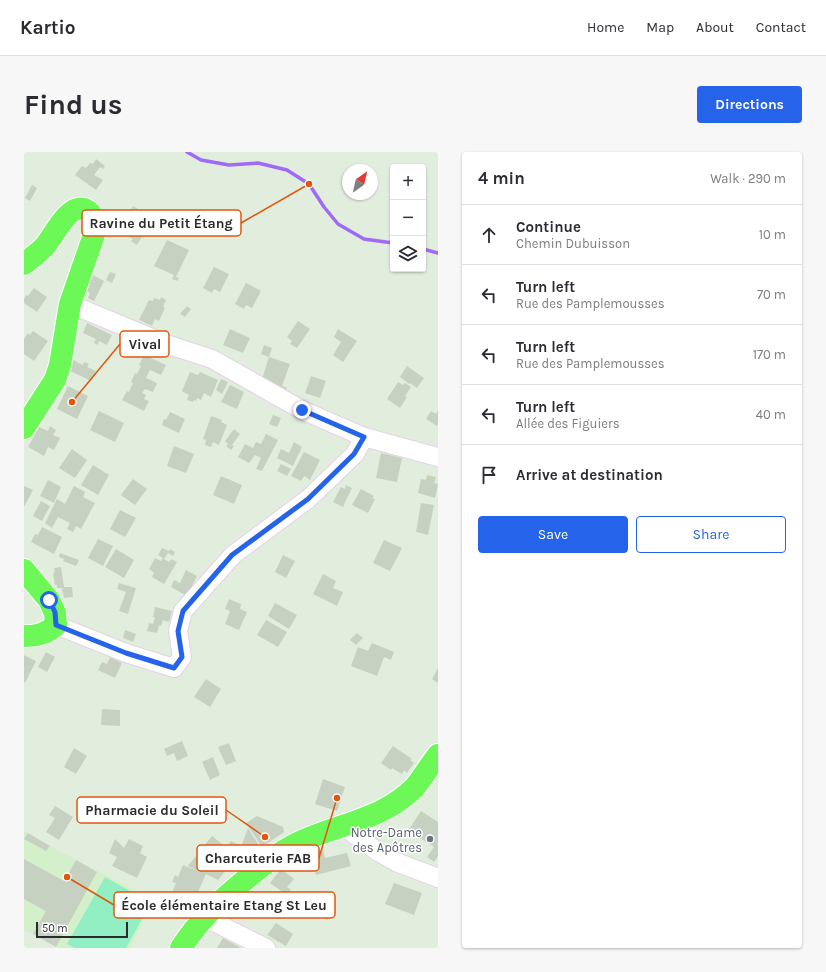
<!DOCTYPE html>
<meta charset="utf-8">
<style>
body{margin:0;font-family:Karla,sans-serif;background:#f7f7f7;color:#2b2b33}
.controls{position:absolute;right:12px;top:12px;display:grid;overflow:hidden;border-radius:4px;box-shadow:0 1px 3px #0004}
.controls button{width:36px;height:36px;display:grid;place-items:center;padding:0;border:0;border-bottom:1px solid #e1e1e2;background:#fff;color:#2b2b33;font:20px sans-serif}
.compass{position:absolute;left:318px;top:12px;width:36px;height:36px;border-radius:50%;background:#fff;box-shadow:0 1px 3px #0004;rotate:34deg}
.scale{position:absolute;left:12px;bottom:10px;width:92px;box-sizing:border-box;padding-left:4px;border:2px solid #2b2b2b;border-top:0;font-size:11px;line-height:14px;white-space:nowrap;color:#2b2b2b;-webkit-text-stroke:3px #fff;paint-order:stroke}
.stop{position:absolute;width:12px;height:12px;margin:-9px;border:3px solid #2563eb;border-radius:50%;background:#fff}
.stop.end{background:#2563eb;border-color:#fff;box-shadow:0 1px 4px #0008}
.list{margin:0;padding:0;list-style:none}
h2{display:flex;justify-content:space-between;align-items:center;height:52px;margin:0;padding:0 16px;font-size:17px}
h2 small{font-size:13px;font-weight:400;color:#7c7c81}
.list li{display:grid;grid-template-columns:26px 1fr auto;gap:12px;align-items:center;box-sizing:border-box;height:60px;padding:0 16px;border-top:1px solid #e1e1e2}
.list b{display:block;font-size:15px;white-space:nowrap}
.list p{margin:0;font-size:13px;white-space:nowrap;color:#7c7c81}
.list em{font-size:13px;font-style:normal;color:#7c7c81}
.actions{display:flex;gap:8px;padding:12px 16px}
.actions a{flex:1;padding:9px 0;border:1px solid #2563eb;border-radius:4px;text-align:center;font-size:14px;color:#2563eb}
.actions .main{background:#2563eb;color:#fff}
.icon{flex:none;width:22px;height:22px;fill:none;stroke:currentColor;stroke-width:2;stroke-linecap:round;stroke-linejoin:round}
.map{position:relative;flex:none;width:414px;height:796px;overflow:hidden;border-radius:4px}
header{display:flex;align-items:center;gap:24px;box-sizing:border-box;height:56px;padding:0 20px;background:#fff;border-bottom:1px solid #e1e1e2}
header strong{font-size:19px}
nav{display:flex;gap:22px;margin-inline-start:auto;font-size:14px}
.intro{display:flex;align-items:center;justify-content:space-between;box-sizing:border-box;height:96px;padding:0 24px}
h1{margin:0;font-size:28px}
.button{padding:10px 18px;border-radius:4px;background:#2563eb;color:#fff;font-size:14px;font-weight:700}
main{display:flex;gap:24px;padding:0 24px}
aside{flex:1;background:#fff;border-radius:4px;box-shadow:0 1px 3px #0004}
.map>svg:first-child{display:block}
.education{fill:#d4f0cb}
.pitch{fill:#91efc3}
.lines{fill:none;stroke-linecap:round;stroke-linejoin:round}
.stream{stroke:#9e6af6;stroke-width:3.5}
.building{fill:#c6d1c2}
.minor-casing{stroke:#e3d2e5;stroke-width:20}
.major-casing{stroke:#fff;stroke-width:24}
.minor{stroke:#fff;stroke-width:18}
.major{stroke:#6cf957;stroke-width:22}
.route{stroke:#2563eb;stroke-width:5}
.worship-dot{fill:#6b7280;stroke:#fff;stroke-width:1.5}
.labels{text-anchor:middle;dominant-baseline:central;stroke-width:3;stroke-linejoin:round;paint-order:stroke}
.worship-label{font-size:13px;fill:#5b616d;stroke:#fff;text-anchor:end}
.leader{fill:none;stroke:#df570e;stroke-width:1.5}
.callout-dot{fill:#df570e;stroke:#fff;stroke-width:1.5}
.callout{fill:#fff;stroke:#df570e;stroke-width:1.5}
.callout-label{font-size:14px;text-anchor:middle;font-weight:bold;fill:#2b2b2b}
</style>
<header>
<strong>Kartio</strong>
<nav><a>Home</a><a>Map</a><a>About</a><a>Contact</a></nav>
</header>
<div class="intro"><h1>Find us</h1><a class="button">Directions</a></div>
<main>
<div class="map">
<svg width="414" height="796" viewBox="0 0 414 796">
<rect width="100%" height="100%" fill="#e2eedd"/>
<path class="education" d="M0 679 26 694 145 756 139 765 123 762 106 796H35L10 782 0 779Z"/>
<path class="pitch" d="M81 725 127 751 102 796H51L43 792Z"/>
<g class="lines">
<g class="stream">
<path d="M163 0 177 8 205 13 234 11 263 18 285 32 300 55 314 72 340 87 369 91"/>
<path d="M399 97 414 101"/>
</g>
</g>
<g class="building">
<path d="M72 7 81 14 79 17 76 15 70 23 79 28 72 38 51 23 58 14 62 16 66 11 69 12Z"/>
<path d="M8 33 13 36 6 49 1 46Z"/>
<path d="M109 54 129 66 113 93 107 89 109 87 95 78Z"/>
<path d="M143 88 165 98 152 125 155 126 153 129 148 127 150 123 130 114Z"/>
<path d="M190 115 205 122 196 140 190 137 188 141 179 136Z"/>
<path d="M86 120 92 122 88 131 82 128Z"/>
<path d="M67 122 80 129 70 149 64 146 66 141 62 139 67 128 64 127Z"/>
<path d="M222 131 237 139 228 156 222 153 220 157 211 152Z"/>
<path d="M10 136 23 145 13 160 0 151V147L2 143 4 144Z"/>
<path d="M137 145 142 148 139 155 141 156 135 169 131 167 128 174 115 168 125 148 129 149 130 146 136 148Z"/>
<path d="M163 154 167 157 161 165 156 162Z"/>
<path d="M274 169 286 177 273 196 266 192 268 189 263 185Z"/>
<path d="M63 171 88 183 83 193 75 189 74 193 70 191 72 187 59 181Z"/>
<path d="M206 177 226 186 219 201 199 193Z"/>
<path d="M314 177 333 189 319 210 309 203 317 190 310 185Z"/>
<path d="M9 179 24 189 10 209 0 202V187L4 181 6 183Z"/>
<path d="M240 193 248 196 245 205 237 202Z"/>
<path d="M120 203 142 213 137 223 126 218 122 226 133 231 129 240 121 237 118 241 122 243 120 247 125 249 120 259 98 248 103 239 105 240 109 231 107 230 111 221 113 222 117 214 115 213Z"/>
<path d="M245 205 266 212 258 234 263 236 261 240 250 235 251 232 238 227Z"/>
<path d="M47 207 59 213 60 210 65 212 63 215 72 219 67 229 42 217Z"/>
<path d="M383 214 400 226 393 236 386 231 385 232 376 225Z"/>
<path d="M166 220 174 223 176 220 194 228 187 245 180 241 177 248 173 246 172 249 170 248 169 250 163 248 165 243 158 239Z"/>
<path d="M287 224 302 229 296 246 281 241Z"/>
<path d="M197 227 204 230 198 242 192 238Z"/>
<path d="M374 230 379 233 381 231 387 235 381 244 383 245 376 256 363 247Z"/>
<path d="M206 233 220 240 213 257 197 250Z"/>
<path d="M44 234 64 244 53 267 33 257Z"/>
<path d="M414 258V272L413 274 402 267 407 259 412 262Z"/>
<path d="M75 259 100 271 91 290 66 278Z"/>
<path d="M146 260 161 267 155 281 138 273 140 267 142 268Z"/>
<path d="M249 263 257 266 253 275 245 272Z"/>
<path d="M187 264 198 268 197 270 203 273 195 293 189 290 187 295 181 293 182 288 179 287Z"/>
<path d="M26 274 32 278 29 283 36 286 30 298 24 295 20 304 4 295 15 275 24 279Z"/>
<path d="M210 277 216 282 208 293 210 294 207 298 202 294 204 292 201 289Z"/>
<path d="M242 282 254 288 238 319 232 317 237 306 231 303 225 311 214 305 221 292 229 296 232 290 237 292Z"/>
<path d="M270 290 278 295 269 314 253 306 257 297 265 301Z"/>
<path d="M150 294 170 302 162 321 143 314Z"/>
<path d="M48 297 63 308 51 326 35 316Z"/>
<path d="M280 300 296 308 286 328 280 324 277 329 267 324Z"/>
<path d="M357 301 378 306 373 330 352 326Z"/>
<path d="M257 312 267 317 263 324 253 319Z"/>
<path d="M69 313 85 323 74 343 57 333Z"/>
<path d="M403 323 412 325 410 331 414 332 411 346 394 341 397 327 402 328Z"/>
<path d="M197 324 218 333 210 352 189 343Z"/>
<path d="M109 327 123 337 111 353 97 343Z"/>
<path d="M24 328 37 335 30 351 16 344Z"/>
<path d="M322 333 328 336 319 355 309 350 317 335 321 337Z"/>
<path d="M0 334 9 338 0 355Z"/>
<path d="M50 334 61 340 59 345 71 351 57 377 52 374 49 380 43 377 46 371 34 365 28 376 21 371 33 347 41 352Z"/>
<path d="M337 337 350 344 348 346 351 347 344 361 328 353Z"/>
<path d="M17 349 26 354 18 369 9 364Z"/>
<path d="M397 351 410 353 404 383 392 380Z"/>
<path d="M96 358 112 366 101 385 86 377Z"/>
<path d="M18 375 38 385 30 402 7 390 11 382 14 383Z"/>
<path d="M74 387 89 394 79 414 64 406Z"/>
<path d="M360 388 378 396 366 419 349 411Z"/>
<path d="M138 396 145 399 146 397 151 400 149 404 144 401 140 407 145 410 147 407 153 410 140 432 128 425 130 421 125 417 131 406 137 409 139 406 134 403Z"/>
<path d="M92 397 110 408 100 426 81 415Z"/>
<path d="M36 401 55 408 52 414 39 409 40 407 35 405Z"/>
<path d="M259 403 271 409 262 426 251 420Z"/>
<path d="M37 415 40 435H48L49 445 40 446 38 436H33V433H31L29 421 31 420 30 416Z"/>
<path d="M162 418 173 424 163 444 147 435 150 428 156 431Z"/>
<path d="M299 422 312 429 309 436 319 440 313 454 289 442Z"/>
<path d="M95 431 112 436 104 462 95 459 102 440 93 437Z"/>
<path d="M205 447 217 452 216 457 223 460 215 478 201 472 206 459 201 457Z"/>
<path d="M251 451 273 463 265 477 244 464Z"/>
<path d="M131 455 148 459 145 470 139 468 137 474 135 473 133 481 123 479 125 471 129 472 131 465H129Z"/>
<path d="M242 468 263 480 254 495 233 483Z"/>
<path d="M101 478 112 482 109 490 99 486Z"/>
<path d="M333 481 339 486 332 493 326 488Z"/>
<path d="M348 491 370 500 367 508 360 505 353 524 327 514 334 495 344 499Z"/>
<path d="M22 500 31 505 23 520 14 515Z"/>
<path d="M0 503 12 509 1 531 0 530Z"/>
<path d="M86 505 98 511 91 526 74 518 78 510 83 512Z"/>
<path d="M414 516V531L408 527Z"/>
<path d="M182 527 197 537 186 555 170 545Z"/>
<path d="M78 557 96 558V574L77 573Z"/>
<path d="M158 589 164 604 153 609 150 601 143 604 140 597Z"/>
<path d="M205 591 212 609 202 613 194 595Z"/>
<path d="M369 594 388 607 386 608 390 611 383 621 380 618 378 622 368 616 367 618 357 611Z"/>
<path d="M50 596 63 604 52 622 40 615Z"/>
<path d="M189 605 196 623 186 628 178 610Z"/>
<path d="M299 627 321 635 313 659 291 652Z"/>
<path d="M31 654 49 665 35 688 22 680 31 666 25 663Z"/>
<path d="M397 659 414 670V704L410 710 403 705 410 695 384 679Z"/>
<path d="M233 664 259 675 260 680 238 695 222 671Z"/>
<path d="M224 676 234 692 229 699 218 692Z"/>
<path d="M4 681 26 694 22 699 0 687Z"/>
<path d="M188 684 202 695 207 689 213 692H215L225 699 218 708 214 704 194 728 182 722 169 751 147 743 152 731 148 730 151 723 154 725 159 713 173 719 164 714Z"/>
<path d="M91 687 100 696 105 687 119 694 116 701 123 705 113 726 88 714 93 705 85 701Z"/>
<path d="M288 698 289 701 299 698 301 706 323 701 327 714 292 723 288 709 285 710 282 699Z"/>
<path d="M0 707 40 729 52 708 73 720 32 795 9 782 22 759 0 747Z"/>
<path d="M257 717 270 727 263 735 267 738 263 743 246 731Z"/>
<path d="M370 731 398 741 390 763 361 752Z"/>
<path d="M223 736 230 740 227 744 231 746 227 753 229 754 226 759 214 752Z"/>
<path d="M299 747 302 750H308L312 755 303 768 289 760Z"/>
<path d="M252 771 269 782 262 794 243 783Z"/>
<path d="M199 786 217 796H193Z"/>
</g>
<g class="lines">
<g class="minor-casing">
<g id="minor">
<path d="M46 152 145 193 188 207 278 258 340 285"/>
<path d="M32 473 102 501 150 516 158 505 154 479 159 459 209 403 284 347 331 302 340 285 414 305"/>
<path d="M319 674 354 700 372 710 414 726"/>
<path d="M180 765 242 796"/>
</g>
</g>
<g class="major-casing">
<g id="major">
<path d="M0 112C7 106 15 101 21 94 30 84 44 52 60 57 69 60 71 69 72 77L46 152 36 213 31 228 0 276"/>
<path d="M0 418 25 448 31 461 32 473C22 482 13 484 0 484"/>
<path d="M157 796C177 765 198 747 226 724 239 713 253 702 268 694 309 672 357 670 391 635 399 625 406 613 414 603"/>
</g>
</g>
<use href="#minor" class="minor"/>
<use href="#major" class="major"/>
</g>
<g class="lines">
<path class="route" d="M25 448 31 460 32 473 102 501 150 516 158 505 154 479 159 459 208 403 284 347 330 302 340 285 278 258"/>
</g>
<circle class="worship-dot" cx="406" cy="687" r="4"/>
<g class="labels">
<g class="worship-label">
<text x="398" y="680">Notre-Dame<tspan x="398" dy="15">des Apôtres</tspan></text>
</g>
</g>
<path class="leader" d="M285 32L217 71M48 250L96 192M241 685L202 658M313 646L295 706M43 725L90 753"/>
<g class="callout-dot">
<circle cx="285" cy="32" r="4"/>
<circle cx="48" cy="250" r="4"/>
<circle cx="241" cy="685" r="4"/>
<circle cx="313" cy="646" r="4"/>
<circle cx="43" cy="725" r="4"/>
</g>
<g class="callout">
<rect x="58" y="58" width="159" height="26" rx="4"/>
<rect x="96" y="179" width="49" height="26" rx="4"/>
<rect x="53" y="645" width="149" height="26" rx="4"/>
<rect x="173" y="693" width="122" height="26" rx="4"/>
<rect x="90" y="740" width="221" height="26" rx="4"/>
</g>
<g class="callout-label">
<text x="137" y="76">Ravine du Petit Étang</text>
<text x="121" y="197">Vival</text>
<text x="128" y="663">Pharmacie du Soleil</text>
<text x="234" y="711">Charcuterie FAB</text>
<text x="200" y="758">École élémentaire Etang St Leu</text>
</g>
</svg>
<div class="controls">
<button>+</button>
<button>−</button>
<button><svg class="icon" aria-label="layers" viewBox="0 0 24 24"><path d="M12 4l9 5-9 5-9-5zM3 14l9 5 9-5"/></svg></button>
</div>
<svg class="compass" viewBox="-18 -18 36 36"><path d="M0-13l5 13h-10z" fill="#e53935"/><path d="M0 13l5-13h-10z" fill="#7c7c81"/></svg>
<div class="scale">50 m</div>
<div class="stop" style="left:25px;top:448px"></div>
<div class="stop end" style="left:278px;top:258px"></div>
</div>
<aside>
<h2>4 min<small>Walk · 290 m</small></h2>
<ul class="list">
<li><svg class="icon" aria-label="ahead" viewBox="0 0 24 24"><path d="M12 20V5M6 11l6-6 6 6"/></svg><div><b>Continue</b><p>Chemin Dubuisson</p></div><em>10 m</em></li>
<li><svg class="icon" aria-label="left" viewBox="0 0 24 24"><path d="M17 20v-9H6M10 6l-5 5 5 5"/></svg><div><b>Turn left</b><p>Rue des Pamplemousses</p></div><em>70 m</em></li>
<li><svg class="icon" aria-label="left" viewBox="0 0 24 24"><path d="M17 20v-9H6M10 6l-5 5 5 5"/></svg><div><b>Turn left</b><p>Rue des Pamplemousses</p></div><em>170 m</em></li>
<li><svg class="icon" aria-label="left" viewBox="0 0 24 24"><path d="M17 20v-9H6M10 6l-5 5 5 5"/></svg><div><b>Turn left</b><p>Allée des Figuiers</p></div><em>40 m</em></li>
<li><svg class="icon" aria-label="arrive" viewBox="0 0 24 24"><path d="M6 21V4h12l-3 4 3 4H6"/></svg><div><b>Arrive at destination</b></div></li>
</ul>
<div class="actions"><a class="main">Save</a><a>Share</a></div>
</aside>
</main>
